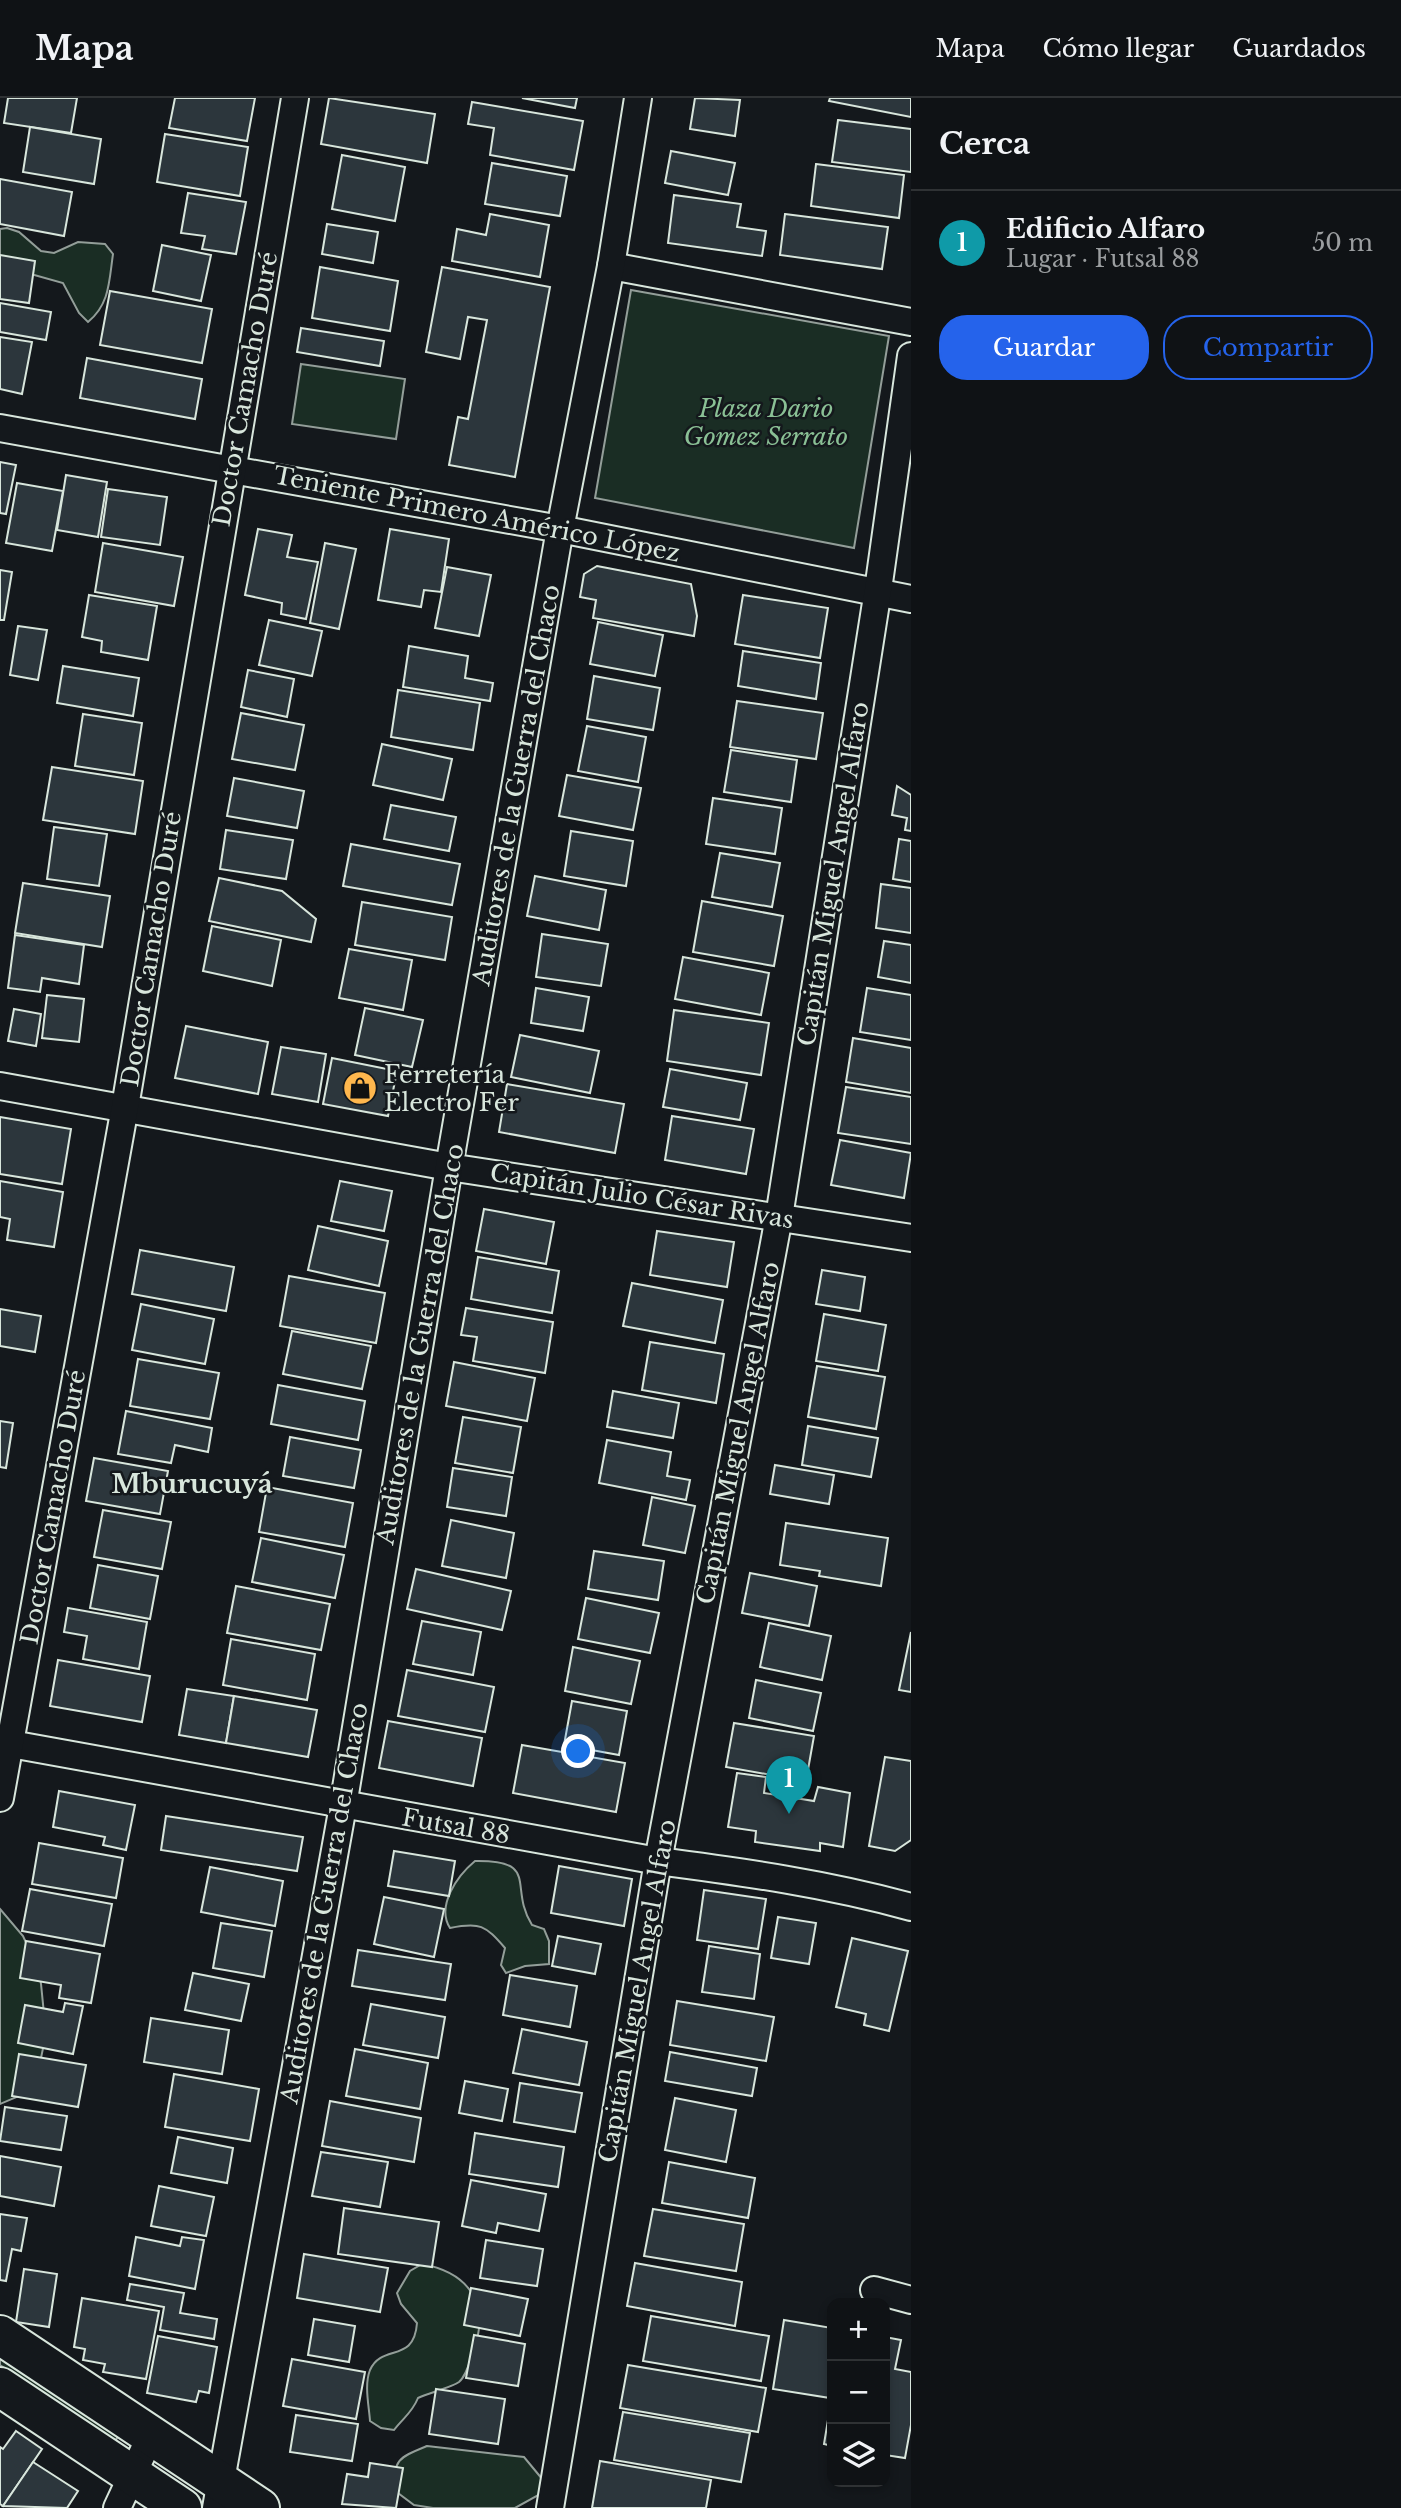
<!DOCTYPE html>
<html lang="es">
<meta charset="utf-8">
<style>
body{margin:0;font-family:"Libre Baskerville",serif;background:#1d2022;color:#f1f3f6}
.controls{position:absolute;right:21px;bottom:21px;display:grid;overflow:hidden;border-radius:14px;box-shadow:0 4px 10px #0003}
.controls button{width:63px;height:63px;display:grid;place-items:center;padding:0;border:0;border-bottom:2px solid #2f3234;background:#0f1215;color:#f1f3f6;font:35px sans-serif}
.you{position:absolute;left:579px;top:1654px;width:24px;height:24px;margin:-18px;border:5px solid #fff;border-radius:50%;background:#1a73e8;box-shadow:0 0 0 10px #1a73e833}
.badge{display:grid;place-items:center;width:46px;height:46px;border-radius:50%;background:#2563eb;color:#fff;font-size:23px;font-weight:700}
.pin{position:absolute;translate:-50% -58px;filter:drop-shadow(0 2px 4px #0008)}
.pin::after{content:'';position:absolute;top:37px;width:24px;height:21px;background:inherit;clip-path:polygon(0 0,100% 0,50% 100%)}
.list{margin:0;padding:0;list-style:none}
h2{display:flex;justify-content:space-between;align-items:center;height:91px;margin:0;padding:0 28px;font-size:30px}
h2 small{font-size:23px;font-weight:400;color:#9b9ea0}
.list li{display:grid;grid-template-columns:46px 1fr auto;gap:21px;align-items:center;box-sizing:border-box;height:105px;padding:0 28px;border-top:2px solid #2f3234}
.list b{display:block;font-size:26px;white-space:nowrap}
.list p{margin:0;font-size:23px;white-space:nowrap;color:#9b9ea0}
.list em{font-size:23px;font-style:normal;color:#9b9ea0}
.actions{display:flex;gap:14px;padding:21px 28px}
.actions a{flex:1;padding:16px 0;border:2px solid #2563eb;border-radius:28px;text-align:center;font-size:24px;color:#2563eb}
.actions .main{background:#2563eb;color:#fff}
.icon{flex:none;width:38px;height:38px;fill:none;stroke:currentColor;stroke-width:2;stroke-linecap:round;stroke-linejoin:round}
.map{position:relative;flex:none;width:911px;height:2410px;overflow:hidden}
header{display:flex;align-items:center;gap:42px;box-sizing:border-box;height:98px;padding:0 35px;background:#0f1215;border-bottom:2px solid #2f3234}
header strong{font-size:33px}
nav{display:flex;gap:38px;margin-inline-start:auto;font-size:24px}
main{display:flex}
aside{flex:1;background:#0f1215}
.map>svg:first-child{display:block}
.green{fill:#1a2d24;stroke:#939e99;stroke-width:2}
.building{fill:#2c363c;stroke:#d8e6dc;stroke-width:2}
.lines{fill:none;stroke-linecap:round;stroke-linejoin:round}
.street-casing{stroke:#d8e6dc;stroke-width:30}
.primary-casing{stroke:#d8e6dc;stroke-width:42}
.street{stroke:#14181c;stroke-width:26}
.primary{stroke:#14181c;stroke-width:38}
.labels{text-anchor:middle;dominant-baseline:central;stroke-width:5;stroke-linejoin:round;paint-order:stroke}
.street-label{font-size:24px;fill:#d8e6dc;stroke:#14181c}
.park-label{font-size:24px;font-style:italic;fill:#8ac095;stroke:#14181c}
.poi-label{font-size:24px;fill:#d8e6dc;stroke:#14181c;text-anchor:start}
.neighbourhood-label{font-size:26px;font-weight:bold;fill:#d8e6dc;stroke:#14181c}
</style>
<header>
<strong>Mapa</strong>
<nav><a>Mapa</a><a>Cómo llegar</a><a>Guardados</a></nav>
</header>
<main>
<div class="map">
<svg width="911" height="2410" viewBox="0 0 911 2410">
<rect width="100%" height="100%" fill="#14181c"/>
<g class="green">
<path d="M7 130 19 134 41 153 54 155 78 144 105 146 113 156C109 183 110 206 88 224L79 215 63 185 13 171 0 162V131Z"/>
<path d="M631 192 889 238 854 450 595 400Z"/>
<path d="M301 266 405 281 396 341 292 326Z"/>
<path d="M475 1763C541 1762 508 1789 532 1827L544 1831 549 1843V1866L525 1868 506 1875 501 1867 505 1850C485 1827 480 1824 450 1830 436 1808 457 1778 475 1763Z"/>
<path d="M0 1811 23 1838 39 1873 41 1886 46 1936 41 1960 26 1995 0 2006Z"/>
<path d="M422 2166C470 2175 491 2207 473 2254 470 2263 467 2277 459 2284 452 2289 429 2295 418 2300 412 2315 403 2320 394 2332L381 2330 370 2323C369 2308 364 2287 370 2272 382 2245 414 2266 417 2225L401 2206 397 2195 410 2173Z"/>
<path d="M0 2258 118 2338 116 2342 112 2343 0 2267Z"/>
<path d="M427 2348 524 2359 543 2382 544 2394 515 2410H433L414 2407 394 2392C394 2361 398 2360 427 2348Z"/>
</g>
<g class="building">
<path d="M8 0H77L71 35 4 25Z"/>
<path d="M175 0H255L247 43 169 30Z"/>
<path d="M329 0 435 16 427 65 321 46Z"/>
<path d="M522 0H577L575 10Z"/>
<path d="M695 0 740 2 735 38 690 31Z"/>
<path d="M830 0H911V19L829 3Z"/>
<path d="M472 4 583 23 574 72 490 57 494 30 468 26Z"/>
<path d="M838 22 911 31V74L832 64Z"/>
<path d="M30 29 101 41 94 86 23 74Z"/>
<path d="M165 36 248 49 240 98 157 84Z"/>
<path d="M671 53 735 65 728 97 665 85Z"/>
<path d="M342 57 405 69 395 123 332 111Z"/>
<path d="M492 65 567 78 560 118 485 106Z"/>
<path d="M816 66 904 77 899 120 811 108Z"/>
<path d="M0 81 72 94 64 138 0 126Z"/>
<path d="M188 95 246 104 236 156 202 151 205 138 181 135Z"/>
<path d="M674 97 741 106 737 129 766 133 762 158 668 145Z"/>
<path d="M490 116 549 127 540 179 452 163 457 131 486 137Z"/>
<path d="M785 116 888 129 882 171 780 157Z"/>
<path d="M327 126 378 134 373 165 322 156Z"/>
<path d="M162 147 211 157 201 203 153 193Z"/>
<path d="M0 157 35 163 29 205 0 201Z"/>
<path d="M320 169 398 183 390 233 312 220Z"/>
<path d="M442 169 550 189 515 379 449 367 458 319 468 321 487 222 468 219 460 261 426 254Z"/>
<path d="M110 193 212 211 202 265 100 247Z"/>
<path d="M0 205 51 214 46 242 0 234Z"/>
<path d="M301 230 384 243 380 268 297 254Z"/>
<path d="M0 239 32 244 22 296 0 291Z"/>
<path d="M87 260 202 281 195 321 80 300Z"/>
<path d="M0 364 16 367 6 416 0 415Z"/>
<path d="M66 377 107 384 98 439 57 432Z"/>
<path d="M17 385 63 393 52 453 6 445Z"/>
<path d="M108 391 167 399 160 447 101 439Z"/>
<path d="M258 431 292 437 287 459 318 464 306 521 281 516 282 505 245 497Z"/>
<path d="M390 431 449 441 441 494 424 492 421 509 378 502Z"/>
<path d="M103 445 183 459 174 508 95 494Z"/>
<path d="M325 445 356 451 339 531 310 525Z"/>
<path d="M597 468 691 486 697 518 694 538 593 520 596 502 580 499 584 476Z"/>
<path d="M447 469 491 477 479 538 435 530Z"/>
<path d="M0 472 12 474 4 522H0Z"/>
<path d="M89 497 157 508 148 562 101 554 102 543 82 539Z"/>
<path d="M743 497 828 510 820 560 735 546Z"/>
<path d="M269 522 322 533 312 578 259 567Z"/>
<path d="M598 524 663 537 655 578 590 566Z"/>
<path d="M18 528 47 532 38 582 10 577Z"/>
<path d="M409 548 468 558 465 580 493 585 490 603 403 589Z"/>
<path d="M743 553 821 565 816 601 738 588Z"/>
<path d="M63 568 139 580 133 618 57 605Z"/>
<path d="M248 572 294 581 287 619 241 609Z"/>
<path d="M594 578 660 590 653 632 587 621Z"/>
<path d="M398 592 480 605 473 652 391 639Z"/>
<path d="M737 603 823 615 816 661 730 649Z"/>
<path d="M241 615 304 627 295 672 232 661Z"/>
<path d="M83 616 142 625 134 677 75 668Z"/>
<path d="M587 628 646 639 638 684 578 673Z"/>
<path d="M382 646 452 661 443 702 373 687Z"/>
<path d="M731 652 797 662 791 704 724 694Z"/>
<path d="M52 669 143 683 135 736 43 722Z"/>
<path d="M567 677 641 690 633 732 559 718Z"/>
<path d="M234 680 304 693 297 730 227 718Z"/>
<path d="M897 688 911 697V733L905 732 907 720 892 717Z"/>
<path d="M713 700 782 710 775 756 706 746Z"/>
<path d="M391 707 456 719 449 753 384 741Z"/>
<path d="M54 729 107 736 99 788 47 781Z"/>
<path d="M226 732 293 742 286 781 220 771Z"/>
<path d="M571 733 633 743 626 788 564 778Z"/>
<path d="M899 741 911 743V784L893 781Z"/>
<path d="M351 746 460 766 452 807 343 788Z"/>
<path d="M720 755 780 765 772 809 712 799Z"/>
<path d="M535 778 606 792 599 832 527 818Z"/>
<path d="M219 780 282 793 316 821 311 844 209 823Z"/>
<path d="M23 785 110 798 102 849 15 835Z"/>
<path d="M881 786 911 790V835L876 830Z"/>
<path d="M702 803 783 818 774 868 693 854Z"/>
<path d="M362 804 452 819 445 862 355 847Z"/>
<path d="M212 828 281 842 272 888 203 873Z"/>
<path d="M542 836 608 846 601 888 536 879Z"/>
<path d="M15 837 84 847 79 886 42 880 40 894 8 890Z"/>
<path d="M884 843 911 847V885L878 879Z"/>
<path d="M349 851 412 862 403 912 339 900Z"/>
<path d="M683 859 769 875 761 917 675 901Z"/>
<path d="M536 890 589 899 583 933 531 925Z"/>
<path d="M867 890 911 897V942L860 934Z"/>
<path d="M47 897 84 901 79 944 42 940Z"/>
<path d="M365 910 423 922 412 969 355 957Z"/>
<path d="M14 911 41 916 36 948 8 943Z"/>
<path d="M674 912 769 925 761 977 667 963Z"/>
<path d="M186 928 268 944 258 996 175 980Z"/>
<path d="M520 937 599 953 590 995 511 979Z"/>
<path d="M853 940 911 950V995L846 984Z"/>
<path d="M281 949 326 956 318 1004 272 996Z"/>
<path d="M332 960 397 973 388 1018 323 1006Z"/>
<path d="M670 971 747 985 740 1022 663 1009Z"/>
<path d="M507 986 624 1006 615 1055 499 1034Z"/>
<path d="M846 989 911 999V1046L838 1035Z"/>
<path d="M672 1018 754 1031 746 1076 665 1062Z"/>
<path d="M0 1019 71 1031 62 1086 0 1076Z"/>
<path d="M840 1042 911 1055 904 1100 831 1087Z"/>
<path d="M0 1083 63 1094 54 1149 7 1142 10 1121 0 1119Z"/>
<path d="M340 1083 392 1093 384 1133 331 1123Z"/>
<path d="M484 1111 554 1124 546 1166 476 1153Z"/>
<path d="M318 1128 388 1143 379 1188 308 1172Z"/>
<path d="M657 1133 734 1144 727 1189 650 1177Z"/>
<path d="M140 1152 234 1169 226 1213 132 1196Z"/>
<path d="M478 1159 559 1173 552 1215 471 1201Z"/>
<path d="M822 1172 865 1179 860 1213 816 1206Z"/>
<path d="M289 1178 385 1195 376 1245 280 1228Z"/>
<path d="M632 1185 723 1202 715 1245 623 1228Z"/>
<path d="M141 1206 214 1221 205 1266 132 1252Z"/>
<path d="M466 1210 553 1224 545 1275 473 1263 477 1239 461 1237Z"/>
<path d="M0 1211 41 1218 35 1254 0 1248Z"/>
<path d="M824 1216 886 1227 878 1273 816 1263Z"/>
<path d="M292 1233 371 1248 362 1291 283 1276Z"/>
<path d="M650 1244 724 1256 716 1305 642 1292Z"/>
<path d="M138 1261 219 1275 210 1321 130 1308Z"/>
<path d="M454 1264 535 1280 527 1323 446 1308Z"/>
<path d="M817 1268 885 1279 876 1331 808 1319Z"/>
<path d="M278 1287 365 1303 358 1342 271 1326Z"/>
<path d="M613 1293 679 1305 673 1340 607 1329Z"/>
<path d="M126 1313 212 1330 208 1354 175 1347 171 1365 118 1356Z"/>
<path d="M463 1319 521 1329 513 1375 455 1365Z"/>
<path d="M0 1323 13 1325 6 1370 0 1369Z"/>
<path d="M808 1328 878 1340 871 1379 802 1367Z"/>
<path d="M290 1339 361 1352 354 1390 283 1378Z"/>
<path d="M607 1342 671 1354 667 1378 690 1382 686 1402 599 1385Z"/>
<path d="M94 1360 168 1373 160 1416 86 1403Z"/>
<path d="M775 1367 834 1377 829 1406 770 1396Z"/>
<path d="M453 1370 512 1379 506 1418 447 1409Z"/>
<path d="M267 1389 353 1405 345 1449 259 1434Z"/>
<path d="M652 1399 695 1408 685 1455 643 1447Z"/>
<path d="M103 1412 171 1424 162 1471 94 1459Z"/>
<path d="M451 1422 514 1435 506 1480 442 1468Z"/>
<path d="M786 1425 888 1440 881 1488 819 1478 820 1473 780 1467Z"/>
<path d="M261 1440 344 1457 335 1500 252 1484Z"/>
<path d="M594 1453 664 1463 658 1502 588 1491Z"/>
<path d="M98 1467 158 1478 150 1521 90 1510Z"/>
<path d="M416 1471 511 1493 502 1532 407 1511Z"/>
<path d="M750 1475 817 1488 809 1528 742 1515Z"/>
<path d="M236 1488 330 1506 321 1552 227 1535Z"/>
<path d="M586 1500 659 1515 650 1555 578 1541Z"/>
<path d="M68 1510 147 1524 139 1571 83 1561 87 1538 64 1534Z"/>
<path d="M422 1523 481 1534 473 1577 413 1566Z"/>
<path d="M769 1525 831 1538 822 1582 760 1569Z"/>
<path d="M911 1534V1594L899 1592Z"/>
<path d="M231 1541 315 1556 307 1602 223 1587Z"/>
<path d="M573 1549 640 1563 631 1606 565 1593Z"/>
<path d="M58 1562 150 1578 142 1624 50 1608Z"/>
<path d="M407 1572 494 1589 485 1634 398 1618Z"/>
<path d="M756 1582 821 1595 813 1633 749 1620Z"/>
<path d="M187 1591 234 1598 226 1645 179 1637Z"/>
<path d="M234 1598 317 1612 308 1659 226 1645Z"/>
<path d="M572 1603 627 1613 619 1657 564 1647Z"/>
<path d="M388 1623 482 1640 473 1688 379 1670Z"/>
<path d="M734 1625 814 1638 806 1683 726 1669Z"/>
<path d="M522 1647 625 1665 616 1714 513 1695Z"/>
<path d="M885 1659 911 1663V1742L895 1753 869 1748Z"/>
<path d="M737 1675 766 1679 764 1695 814 1703 818 1689 850 1695 843 1749 820 1745V1753L755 1744 756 1733 728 1729Z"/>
<path d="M59 1693 135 1707 126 1752 103 1747 105 1739 53 1729Z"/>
<path d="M166 1718 303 1739 297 1773 161 1752Z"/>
<path d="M39 1745 123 1760 116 1800 32 1786Z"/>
<path d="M394 1753 455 1763 449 1798 388 1788Z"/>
<path d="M559 1768 632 1781 624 1828 551 1815Z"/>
<path d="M210 1769 283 1783 275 1828 201 1814Z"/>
<path d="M30 1791 112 1806 104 1848 22 1833Z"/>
<path d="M704 1792 766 1801 758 1851 697 1842Z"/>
<path d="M384 1799 444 1811 434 1859 374 1846Z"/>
<path d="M778 1819 816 1825 809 1866 771 1860Z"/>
<path d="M221 1825 272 1833 264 1879 213 1870Z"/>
<path d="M558 1838 601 1846 595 1876 552 1868Z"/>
<path d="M852 1840 908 1853 889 1933 864 1927 866 1916 836 1909Z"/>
<path d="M26 1843 100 1856 91 1905 59 1900 61 1887 20 1880Z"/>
<path d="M709 1848 760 1856 754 1901 702 1894Z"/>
<path d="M358 1852 451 1866 445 1902 352 1888Z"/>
<path d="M193 1875 249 1886 241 1923 185 1912Z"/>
<path d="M510 1877 577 1888 570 1929 503 1917Z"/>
<path d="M677 1903 774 1919 766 1963 670 1947Z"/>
<path d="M65 1905 83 1908 73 1956 18 1945 25 1907 63 1914Z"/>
<path d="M371 1906 445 1919 438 1960 363 1947Z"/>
<path d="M151 1920 229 1932 222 1976 144 1964Z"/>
<path d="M522 1931 587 1944 579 1987 513 1975Z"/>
<path d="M355 1951 428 1965 420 2011 346 1998Z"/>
<path d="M670 1954 757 1970 752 1998 665 1983Z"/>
<path d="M19 1956 86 1967 78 2009 12 1998Z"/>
<path d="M174 1976 259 1991 250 2043 165 2029Z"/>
<path d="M465 1983 508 1991 502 2023 459 2015Z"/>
<path d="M520 1985 582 1995 575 2034 514 2024Z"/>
<path d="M675 2000 736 2012 726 2064 665 2052Z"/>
<path d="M330 2003 421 2020 414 2064 322 2048Z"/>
<path d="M5 2009 67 2018 61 2052 0 2043Z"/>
<path d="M475 2035 564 2049 558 2089 469 2076Z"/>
<path d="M178 2039 233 2050 227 2085 171 2075Z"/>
<path d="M321 2054 388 2064 380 2109 312 2098Z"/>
<path d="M0 2058 61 2069 54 2108 0 2098Z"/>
<path d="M669 2064 755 2080 748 2120 662 2105Z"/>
<path d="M471 2082 546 2096 539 2133 498 2125 496 2135 462 2128Z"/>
<path d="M159 2088 214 2099 206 2138 151 2128Z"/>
<path d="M344 2110 439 2124 432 2169 338 2156Z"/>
<path d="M653 2111 744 2126 736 2173 644 2158Z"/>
<path d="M0 2116 27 2120 21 2153 12 2151 6 2183 0 2182Z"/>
<path d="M136 2139 180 2148 182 2139 204 2142 195 2191 129 2178Z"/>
<path d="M486 2142 543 2151 537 2188 480 2180Z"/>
<path d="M304 2156 388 2170 380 2214 297 2200Z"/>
<path d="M635 2165 742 2184 735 2228 627 2208Z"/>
<path d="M24 2171 57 2176 49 2229 16 2224Z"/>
<path d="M130 2186 184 2195 180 2215 217 2221 214 2241 160 2232 164 2209 127 2202Z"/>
<path d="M471 2190 528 2201 520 2238 464 2227Z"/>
<path d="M82 2200 159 2213 146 2281 103 2274 105 2266 83 2262 85 2251 74 2249Z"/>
<path d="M651 2218 769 2238 761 2283 643 2263Z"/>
<path d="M314 2221 355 2228 349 2264 308 2257Z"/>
<path d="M784 2222 832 2230 830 2300 773 2291Z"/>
<path d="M474 2237 525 2246 518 2288 466 2280Z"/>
<path d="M158 2238 217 2249 209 2295 199 2293 196 2304 147 2295Z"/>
<path d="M885 2239 901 2242 895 2271 911 2274V2327L905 2360 885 2357Z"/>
<path d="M292 2261 365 2274 356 2321 283 2308Z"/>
<path d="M628 2267 766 2290 758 2334 620 2310Z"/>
<path d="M436 2291 505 2301 498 2346 429 2336Z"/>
<path d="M832 2298V2348L824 2346Z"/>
<path d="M623 2314 750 2335 741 2384 614 2362Z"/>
<path d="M296 2317 358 2326 352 2363 290 2354Z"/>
<path d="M16 2333 42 2351 3 2408 0 2406V2349L3 2351Z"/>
<path d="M600 2363 711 2382 706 2410H592Z"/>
<path d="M33 2364 78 2393 67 2410 3 2408Z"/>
<path d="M370 2365 403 2370 396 2410 342 2406 347 2376 368 2379Z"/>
</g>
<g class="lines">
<g class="street-casing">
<g id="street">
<path d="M611 168 911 224"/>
<path d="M0 330 560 431 911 501"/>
<path d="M0 988 449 1069 911 1140"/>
<path d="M0 1644 658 1763C743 1774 828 1786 911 1809"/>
<path d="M0 1700 125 1009 295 0"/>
<path d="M874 2192 911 2202"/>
<path d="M117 2410 151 2337"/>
<path d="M216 2410 343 1708 449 1069 560 431 611 168 638 0"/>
<path d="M550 2410 658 1763 779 1119 878 492 911 258"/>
</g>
</g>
<g class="primary-casing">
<g id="primary">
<path d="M0 2237 260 2410"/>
<path d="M0 2289 182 2410"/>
</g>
</g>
<use href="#street" class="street"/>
<use href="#primary" class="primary"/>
</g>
<defs>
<g id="shop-disc" transform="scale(1.75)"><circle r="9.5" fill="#ffb74d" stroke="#14181c"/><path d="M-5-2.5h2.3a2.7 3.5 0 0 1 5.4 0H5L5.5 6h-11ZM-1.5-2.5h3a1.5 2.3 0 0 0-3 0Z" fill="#111"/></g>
</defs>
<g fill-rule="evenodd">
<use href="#shop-disc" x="360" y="990"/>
</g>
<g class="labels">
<g class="street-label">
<text transform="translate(245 291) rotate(-80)">Doctor Camacho Duré</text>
<text transform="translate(477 416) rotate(11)">Teniente Primero Américo López</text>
<text transform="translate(516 687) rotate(-80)">Auditores de la Guerra del Chaco</text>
<text transform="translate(833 776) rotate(-81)">Capitán Miguel Angel Alfaro</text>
<text transform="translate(151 851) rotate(-81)">Doctor Camacho Duré</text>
<text transform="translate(642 1098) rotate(9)">Capitán Julio César Rivas</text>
<text transform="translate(420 1246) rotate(-80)">Auditores de la Guerra del Chaco</text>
<text transform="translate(738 1335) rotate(-79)">Capitán Miguel Angel Alfaro</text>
<text transform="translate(53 1409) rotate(-80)">Doctor Camacho Duré</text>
<text transform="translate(456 1728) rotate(10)">Futsal 88</text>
<text transform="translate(324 1805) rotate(-80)">Auditores de la Guerra del Chaco</text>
<text transform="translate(637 1893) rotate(-80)">Capitán Miguel Angel Alfaro</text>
</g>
<g class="park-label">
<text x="766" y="310">Plaza Dario<tspan x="766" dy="28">Gomez Serrato</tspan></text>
</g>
<g class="poi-label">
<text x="384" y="976">Ferretería<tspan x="384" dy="28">Electro Fer</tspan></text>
</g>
<g class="neighbourhood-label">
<text x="192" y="1386">Mburucuyá</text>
</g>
</g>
</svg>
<div class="controls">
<button>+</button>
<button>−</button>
<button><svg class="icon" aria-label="layers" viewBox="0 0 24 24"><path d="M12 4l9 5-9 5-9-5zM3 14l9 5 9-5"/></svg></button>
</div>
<div class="you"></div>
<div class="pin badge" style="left:789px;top:1716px;background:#0f9aa8">1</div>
</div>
<aside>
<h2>Cerca<small></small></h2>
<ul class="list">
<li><span class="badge" style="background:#0f9aa8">1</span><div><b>Edificio Alfaro</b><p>Lugar · Futsal 88</p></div><em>50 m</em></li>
</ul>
<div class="actions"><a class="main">Guardar</a><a>Compartir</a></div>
</aside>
</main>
